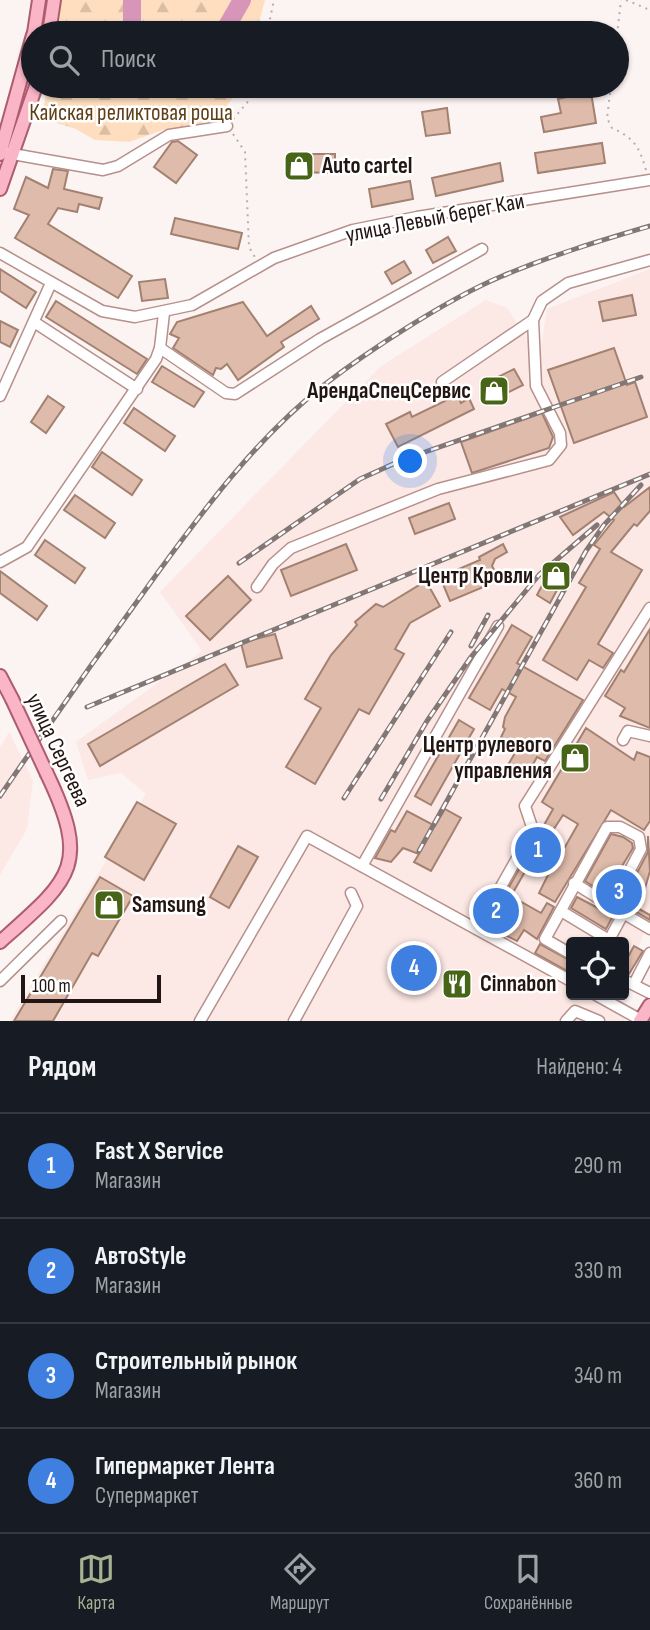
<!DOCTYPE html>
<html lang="ru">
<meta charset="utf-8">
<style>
body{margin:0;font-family:"Sofia Sans Condensed",sans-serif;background:#242831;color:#f1f3f6}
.controls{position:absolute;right:21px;bottom:21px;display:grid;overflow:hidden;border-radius:7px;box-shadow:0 2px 5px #0004}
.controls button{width:63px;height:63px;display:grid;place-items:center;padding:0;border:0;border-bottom:2px solid #363941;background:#171b24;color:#f1f3f6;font:35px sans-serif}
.scale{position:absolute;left:21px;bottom:18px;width:140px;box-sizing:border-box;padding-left:7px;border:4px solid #231513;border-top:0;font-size:19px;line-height:24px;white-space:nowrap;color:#231513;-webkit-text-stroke:5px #fff;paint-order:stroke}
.you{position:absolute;left:411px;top:462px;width:24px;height:24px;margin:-18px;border:5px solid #fff;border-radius:50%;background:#1a73e8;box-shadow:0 0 0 10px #1a73e833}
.badge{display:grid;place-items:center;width:46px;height:46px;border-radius:50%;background:#a4b392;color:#fff;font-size:23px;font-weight:700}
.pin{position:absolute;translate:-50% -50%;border:4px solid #fff;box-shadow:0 2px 7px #0006}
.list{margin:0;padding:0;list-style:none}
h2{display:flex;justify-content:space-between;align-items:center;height:91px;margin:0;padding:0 28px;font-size:30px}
h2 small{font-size:23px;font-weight:400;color:#9ea1a6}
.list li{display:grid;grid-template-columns:46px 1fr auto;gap:21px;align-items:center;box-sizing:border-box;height:105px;padding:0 28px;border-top:2px solid #363941}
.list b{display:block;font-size:26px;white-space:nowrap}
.list p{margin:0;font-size:23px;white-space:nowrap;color:#9ea1a6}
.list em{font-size:23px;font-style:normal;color:#9ea1a6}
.icon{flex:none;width:38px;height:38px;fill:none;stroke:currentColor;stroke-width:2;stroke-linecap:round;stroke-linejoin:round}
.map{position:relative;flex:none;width:650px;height:1021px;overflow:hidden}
.search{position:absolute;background:#171b24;box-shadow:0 2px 5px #0004;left:21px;right:21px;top:21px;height:77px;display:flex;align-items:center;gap:18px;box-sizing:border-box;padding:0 24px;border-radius:38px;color:#9ea1a6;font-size:26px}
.sheet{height:511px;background:#171b24}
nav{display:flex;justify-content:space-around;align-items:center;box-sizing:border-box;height:98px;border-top:2px solid #363941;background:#171b24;font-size:19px;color:#9ea1a6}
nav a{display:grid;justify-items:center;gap:4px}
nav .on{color:#a4b392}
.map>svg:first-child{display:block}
.built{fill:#fce8e5}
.forest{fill:url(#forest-firs)}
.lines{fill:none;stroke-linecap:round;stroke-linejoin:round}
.river{stroke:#d695b9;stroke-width:18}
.building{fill:#debbaa;stroke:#a28171;stroke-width:2;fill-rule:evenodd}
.minor-casing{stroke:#b7908c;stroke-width:13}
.major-casing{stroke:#ac5d6f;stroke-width:16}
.path{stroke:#b8aeac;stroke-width:2;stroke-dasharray:2 5;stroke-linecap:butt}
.minor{stroke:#fff;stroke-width:10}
.major{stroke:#fab5c6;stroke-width:12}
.rail-casing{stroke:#837775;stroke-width:5}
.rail{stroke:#fff;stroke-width:2.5;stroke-dasharray:8;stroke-linecap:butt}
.major-bridge-casing{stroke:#ac5d6f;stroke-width:16;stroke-linecap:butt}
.major-bridge{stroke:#fab5c6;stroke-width:12}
.labels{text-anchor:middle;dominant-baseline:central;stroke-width:5;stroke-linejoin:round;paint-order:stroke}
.park-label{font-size:23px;fill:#603e16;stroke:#fff}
.poi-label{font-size:23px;font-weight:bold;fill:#231513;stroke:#fff;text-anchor:start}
.street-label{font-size:23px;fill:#231513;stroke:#fff}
</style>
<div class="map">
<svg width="650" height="1021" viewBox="0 0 650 1021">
<defs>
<pattern id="forest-firs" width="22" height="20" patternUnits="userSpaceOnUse" patternTransform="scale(1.75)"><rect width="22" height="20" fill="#fedebf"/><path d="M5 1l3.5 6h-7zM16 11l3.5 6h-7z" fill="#d9bea3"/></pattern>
</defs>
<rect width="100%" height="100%" fill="#fcf4f2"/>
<g class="built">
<path d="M650 269V914L624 991V942H571V995H623L620 1002 631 1008 624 1021H10L146 794 121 773 88 780 76 742 202 651 160 592 381 366 486 300 507 308 535 351 541 348 547 309Z"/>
<path d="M9 732 33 781 27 829 0 875V748Z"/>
</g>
<g class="forest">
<path d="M60 0H265L256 33H55Z"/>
<path d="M48 86H242L215 121 163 130 129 142 95 140 76 129 50 121 43 109Z"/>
</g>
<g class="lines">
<g class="river">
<path d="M132 0V33"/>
<path d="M223 33 242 0"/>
</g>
</g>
<g class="building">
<path d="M570 86H590L596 123 544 132 541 117 561 113 558 99 572 96Z"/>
<path d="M447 108 450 133 426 136 422 112Z"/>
<path d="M178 141 197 155 176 183 154 167 172 142Z"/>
<path d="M602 143 605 163 538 173 535 153Z"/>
<path d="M292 154H335V173L292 172Z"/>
<path d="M500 163 503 181 436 196 432 178Z"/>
<path d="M53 169 68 171 64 189 102 198 99 209 79 204 77 212 58 208 48 224 132 276 118 298 15 238 29 215 14 209 26 177 48 188Z"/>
<path d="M410 181 413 199 372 207 369 189Z"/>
<path d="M175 218 242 233 238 249 171 234Z"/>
<path d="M448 237 456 251 433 263 426 250Z"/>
<path d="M404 261 411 273 392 284 385 272Z"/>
<path d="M0 269 36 292 26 308 0 291Z"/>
<path d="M165 279 168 298 142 301 139 282Z"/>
<path d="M632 295 636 315 603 321 599 302Z"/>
<path d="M56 301 147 359 137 374 46 317Z"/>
<path d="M243 302 267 336 311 306 319 319 281 342 284 347 238 380 227 364 221 369 216 368 213 375 173 348 179 338 170 334 177 322Z"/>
<path d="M0 321 18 330 10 347 0 342Z"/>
<path d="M614 348 627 385 635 382 647 417 574 443 548 370Z"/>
<path d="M162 366 204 392 194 407 152 382Z"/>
<path d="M514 369 523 385 491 401 482 385Z"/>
<path d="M457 395 461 403 469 398 474 409 398 447 386 424 410 412 412 417Z"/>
<path d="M48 396 64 407 46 433 31 422Z"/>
<path d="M134 408 175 436 165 451 124 423Z"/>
<path d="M542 413 553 437 549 448 472 473 461 442Z"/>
<path d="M102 452 142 480 132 495 92 467Z"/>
<path d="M650 487V511L637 526 634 524 611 552 642 570 598 644 613 653 603 668 589 660 577 680 543 660 586 587 579 583 600 549 594 545 614 520 604 512 573 535 560 517 614 492 624 507Z"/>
<path d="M75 495 115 523 105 538 64 510Z"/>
<path d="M449 503 455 519 415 534 409 518Z"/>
<path d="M45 540 85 568 75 583 35 555Z"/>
<path d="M346 544 357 570 291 596 281 570Z"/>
<path d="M503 544 507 552 495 559 492 566 498 577 491 581 493 583 450 601 440 577 480 560 479 557Z"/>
<path d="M551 569 564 577 550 603 537 595Z"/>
<path d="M0 571 47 606 37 620 0 593Z"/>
<path d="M228 576 251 600 210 640 186 616Z"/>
<path d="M426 581 440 606 410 623 395 649 404 654 369 714 359 709 315 784 286 767 321 708 305 699 331 655 357 625 355 622 376 604 383 607Z"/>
<path d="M512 625 532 637 517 663 583 700 545 761 537 757 527 775 508 765 515 753 501 746 505 739 501 737 505 729 503 727 505 717 516 697 502 689 490 710 469 698Z"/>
<path d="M650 629V728L620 716 625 708 605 696 621 670 624 672Z"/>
<path d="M275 634 282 658 247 667 241 643Z"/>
<path d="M225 664 238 685 100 766 88 744Z"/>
<path d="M459 720 474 729 431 805 415 796Z"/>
<path d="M586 728 634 760 637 752 650 757V821L644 830 611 810 555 902 539 893 549 873 530 863 511 896 541 913 547 903 554 907 537 939 524 930 517 941 487 926 553 809 542 802ZM563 815 578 824 565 847 548 838Z"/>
<path d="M137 802 176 824 144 880 105 857Z"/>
<path d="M445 809 461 818 431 871 414 862 419 854 403 848 391 862 375 858 391 830 395 832 407 811 435 826Z"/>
<path d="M611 834 623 837 632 843 633 848 605 894 585 881Z"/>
<path d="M648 836 650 871 639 909 650 915V920L623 904 628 897 630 899 638 871 648 852Z"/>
<path d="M238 846 258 857 229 908 210 897Z"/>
<path d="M100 877 133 896 98 956 92 953 53 1021H14Z"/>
<path d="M577 897 613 916 606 929 571 908Z"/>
<path d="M540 944 571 961V973L535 953Z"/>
<path d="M634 946 643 951 629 974 624 973V964Z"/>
</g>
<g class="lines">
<g class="minor-casing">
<g id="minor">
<path d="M7 153 103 170 118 166 169 135 227 126"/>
<path d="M0 253 102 311 135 317 192 305 274 258 353 230 417 217 650 180"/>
<path d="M34 322 137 389"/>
<path d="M160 348 226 393 235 394 320 339 482 249"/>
<path d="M442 382 533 320"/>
<path d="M0 396 51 283"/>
<path d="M0 562 27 547 156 359 160 348 164 313"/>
<path d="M257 587 273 564 291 548 438 489 549 460 561 445 560 433 536 386 533 320 542 301 568 283 650 260"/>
<path d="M623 740 628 731 650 736"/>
<path d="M362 866 498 626"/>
<path d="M574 883 611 906"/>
<path d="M561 911 609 940"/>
<path d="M477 929 533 830 525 806 650 608"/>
<path d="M608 942 623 914"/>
<path d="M571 954 545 939 607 827H620L639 837 641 849 611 906 650 929"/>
<path d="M624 980 650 993"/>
<path d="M0 981 61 921"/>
<path d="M634 984 650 953"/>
<path d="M596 995 641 1020"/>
<path d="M200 1021 307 836 571 981"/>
<path d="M294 1021 357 906 351 893"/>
<path d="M566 1021 575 1011 599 1021"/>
</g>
</g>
<g class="major-casing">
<g id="major">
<path d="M34 33 39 0"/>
<path d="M49 33 54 0"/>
<path d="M0 154 33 35"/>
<path d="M0 189 36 86"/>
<path d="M0 676 12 699"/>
<path d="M0 942C71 879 91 866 47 774"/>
<path d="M640 1021 650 1005"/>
</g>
</g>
<g class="path">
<path d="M626 0 650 10"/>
<path d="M267 33 274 0"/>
<path d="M617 35 621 0"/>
<path d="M611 86 607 118 612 128C634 138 639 146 646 170"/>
<path d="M233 119 247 103 254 86"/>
<path d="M233 134 245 152 249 247 256 259"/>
</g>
<use href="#minor" class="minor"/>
<use href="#major" class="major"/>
<g class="rail-casing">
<g id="rail">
<path d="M239 563 360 479 402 460 641 377"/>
<path d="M471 646 488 615"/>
<path d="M87 707 650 474"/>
<path d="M0 796C52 720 105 645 159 571 208 504 258 437 324 385 369 350 448 299 500 277 549 256 599 241 650 226"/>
<path d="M344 798 451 632"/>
<path d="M381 799 427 721 471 657 539 575 597 525"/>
<path d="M419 851 586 551 604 525 641 485"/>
</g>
</g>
<use href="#rail" class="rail"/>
<g class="major-bridge-casing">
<path id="major-bridge" d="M12 699 47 774"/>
</g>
<use href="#major-bridge" class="major-bridge"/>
</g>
<defs>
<g id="shop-square" transform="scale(1.575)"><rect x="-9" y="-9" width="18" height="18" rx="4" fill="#476417" stroke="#fff"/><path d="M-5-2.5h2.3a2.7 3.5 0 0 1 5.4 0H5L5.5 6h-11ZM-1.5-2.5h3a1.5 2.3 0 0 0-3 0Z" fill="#fff"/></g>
<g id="restaurant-square" transform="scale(1.575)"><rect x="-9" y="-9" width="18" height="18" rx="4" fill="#476417" stroke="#fff"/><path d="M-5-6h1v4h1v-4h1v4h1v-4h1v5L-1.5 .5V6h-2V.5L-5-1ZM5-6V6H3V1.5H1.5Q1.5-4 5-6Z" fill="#fff"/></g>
</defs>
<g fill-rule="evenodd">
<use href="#shop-square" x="299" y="166"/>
<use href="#shop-square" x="494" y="391"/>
<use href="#shop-square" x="556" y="576"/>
<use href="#shop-square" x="575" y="758"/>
<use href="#shop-square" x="109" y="905"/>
<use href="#restaurant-square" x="457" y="984"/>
</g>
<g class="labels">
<g class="park-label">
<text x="131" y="113">Кайская реликтовая роща</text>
</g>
<g class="poi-label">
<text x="322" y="166">Auto cartel</text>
<text x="471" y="391" text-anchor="end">АрендаСпецСервис</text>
<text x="533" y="576" text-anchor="end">Центр Кровли</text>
<text x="552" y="745" text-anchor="end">Центр рулевого<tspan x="552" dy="26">управления</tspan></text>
<text x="132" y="905">Samsung</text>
<text x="480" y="984">Cinnabon</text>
</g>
<g class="street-label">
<text transform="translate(435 218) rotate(-11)">улица Левый берег Каи</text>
<text transform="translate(58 750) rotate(65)">улица Сергеева</text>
</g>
</g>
</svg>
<div class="controls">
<button><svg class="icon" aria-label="locate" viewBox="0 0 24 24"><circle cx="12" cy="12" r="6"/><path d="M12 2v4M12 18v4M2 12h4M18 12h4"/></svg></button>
</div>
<div class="scale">100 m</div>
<div class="you"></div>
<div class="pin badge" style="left:538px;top:850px;background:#3f7fe0">1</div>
<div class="pin badge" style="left:496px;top:911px;background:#3f7fe0">2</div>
<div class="pin badge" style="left:619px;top:892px;background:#3f7fe0">3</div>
<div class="pin badge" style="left:414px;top:968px;background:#3f7fe0">4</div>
<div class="search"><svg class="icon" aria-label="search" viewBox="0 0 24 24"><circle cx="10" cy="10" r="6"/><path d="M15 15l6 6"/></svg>Поиск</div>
</div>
<section class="sheet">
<h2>Рядом<small>Найдено: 4</small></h2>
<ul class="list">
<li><span class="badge" style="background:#3f7fe0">1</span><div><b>Fast X Service</b><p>Магазин</p></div><em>290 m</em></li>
<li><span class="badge" style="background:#3f7fe0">2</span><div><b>АвтоStyle</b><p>Магазин</p></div><em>330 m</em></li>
<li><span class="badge" style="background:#3f7fe0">3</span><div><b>Строительный рынок</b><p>Магазин</p></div><em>340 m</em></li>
<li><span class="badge" style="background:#3f7fe0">4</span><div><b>Гипермаркет Лента</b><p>Супермаркет</p></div><em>360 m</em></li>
</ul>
</section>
<nav>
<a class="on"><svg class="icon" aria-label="map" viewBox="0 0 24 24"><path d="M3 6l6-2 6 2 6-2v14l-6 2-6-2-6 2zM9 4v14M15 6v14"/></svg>Карта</a>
<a><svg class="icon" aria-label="directions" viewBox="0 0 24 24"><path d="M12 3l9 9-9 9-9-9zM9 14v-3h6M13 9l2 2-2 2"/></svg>Маршрут</a>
<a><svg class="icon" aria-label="saved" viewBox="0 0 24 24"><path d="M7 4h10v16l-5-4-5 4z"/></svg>Сохранённые</a>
</nav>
